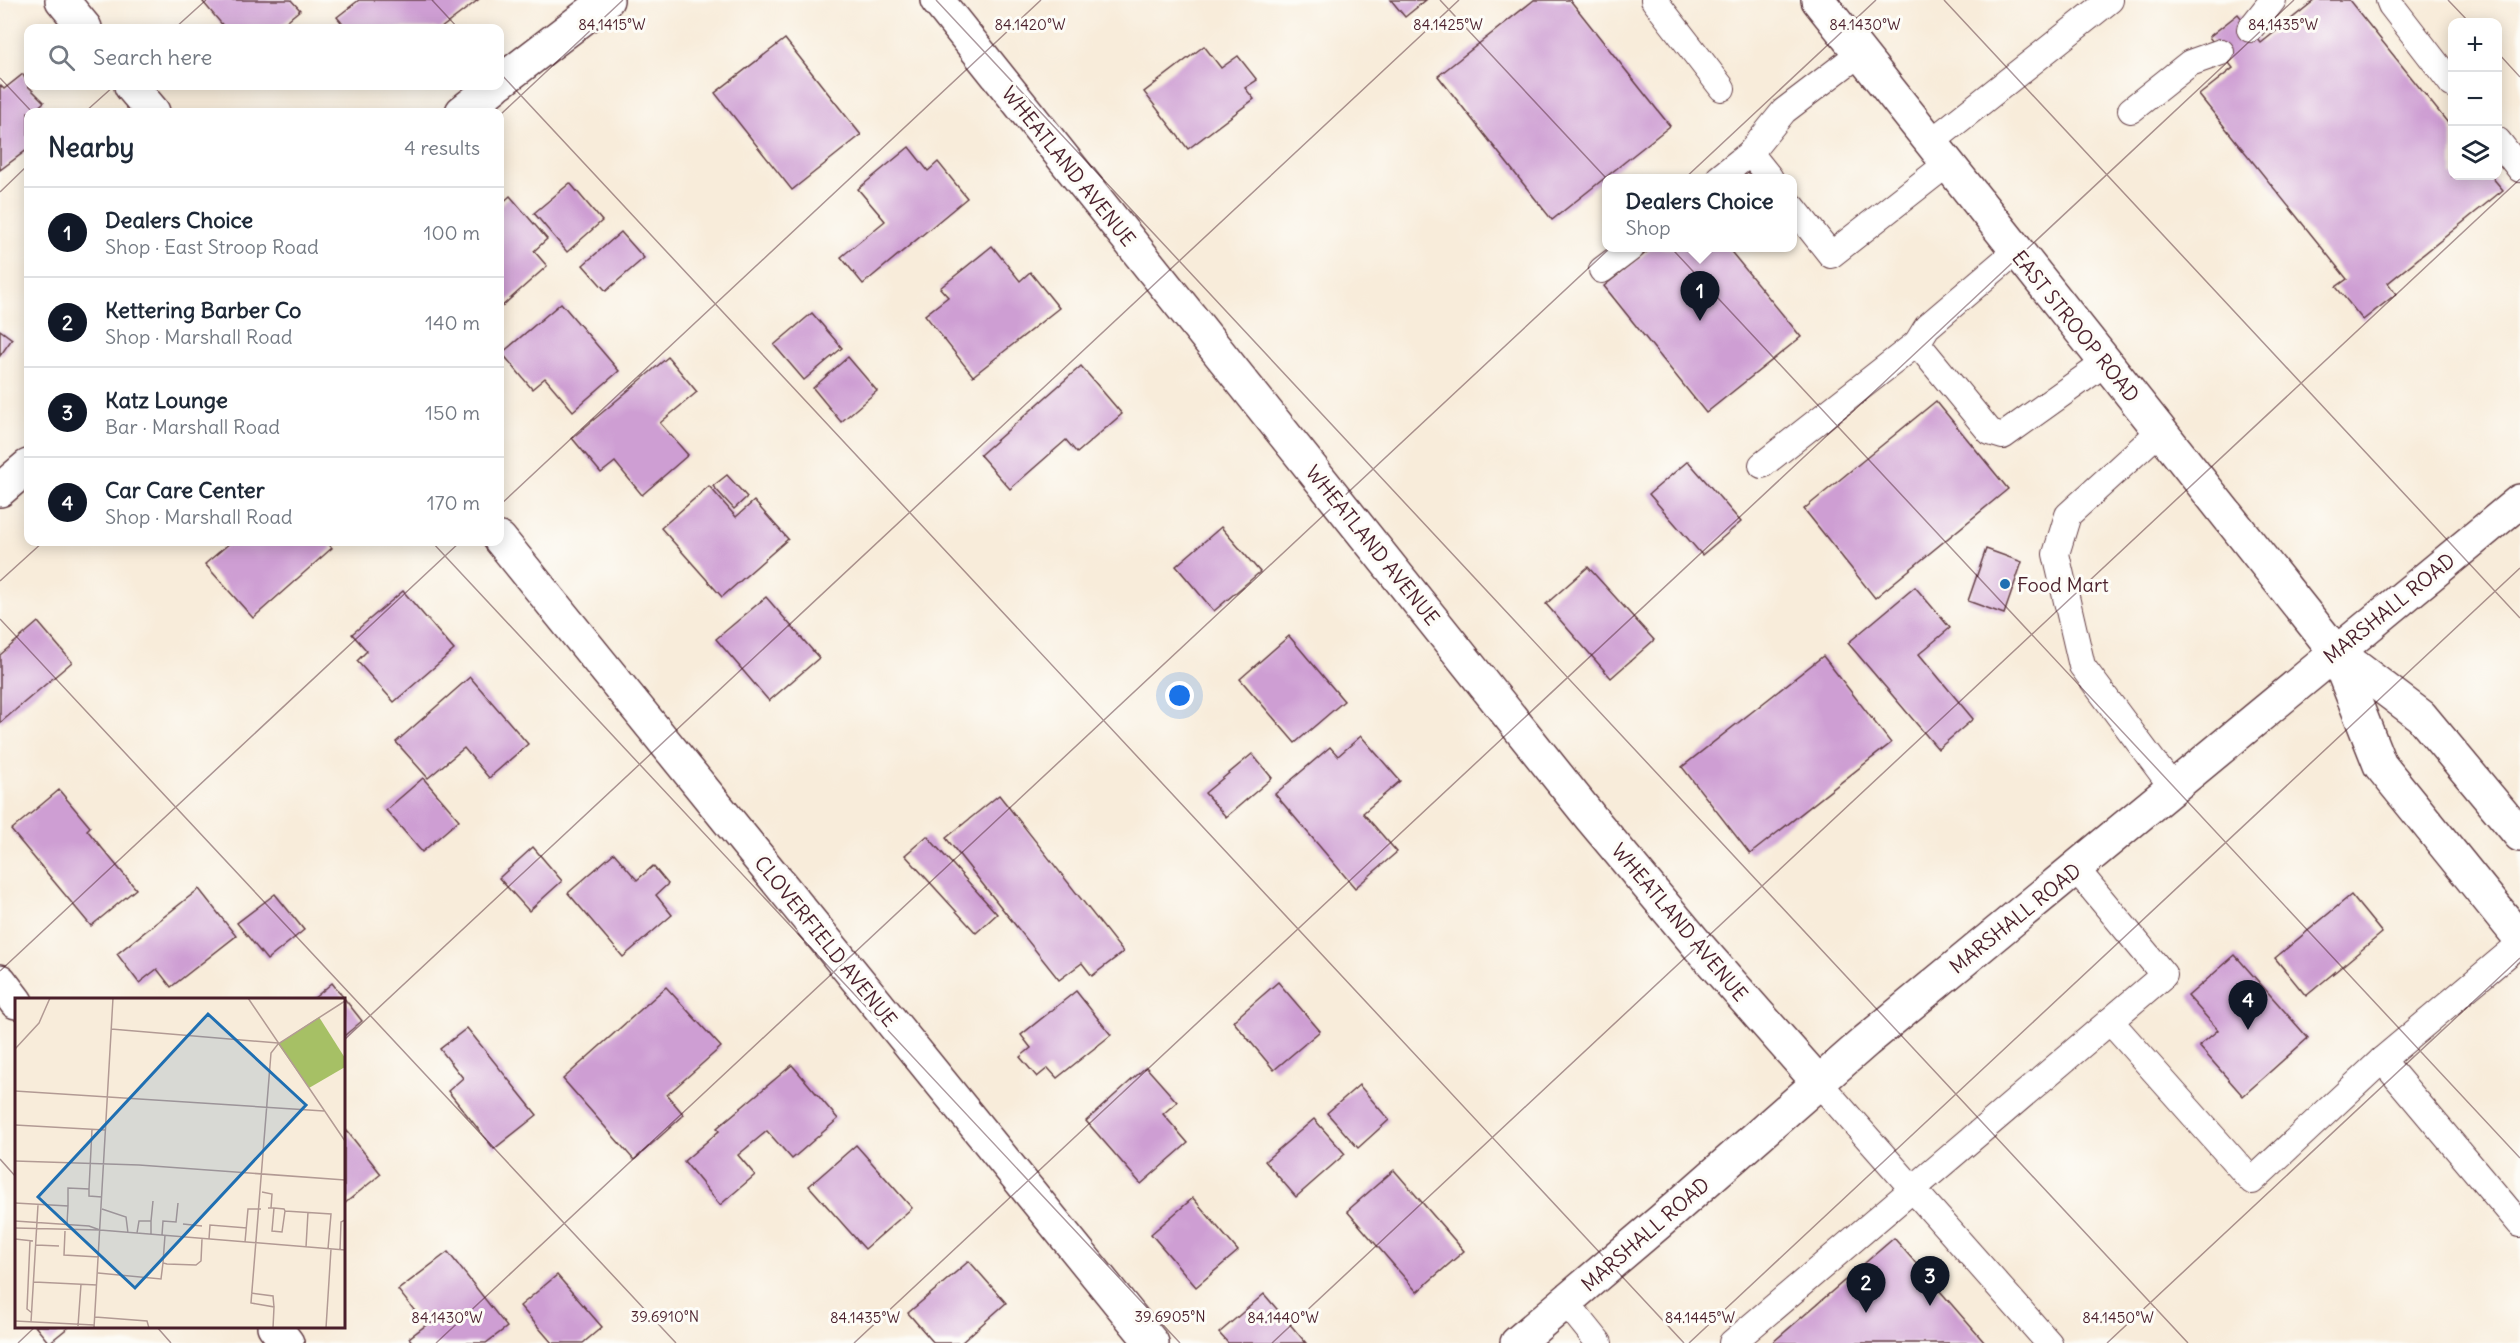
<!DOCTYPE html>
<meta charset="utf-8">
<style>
body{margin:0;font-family:Delius,sans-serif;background:#f2f2f3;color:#1f2937}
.controls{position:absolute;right:18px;top:18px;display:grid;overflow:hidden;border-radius:12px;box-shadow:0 3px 15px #0003}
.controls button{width:54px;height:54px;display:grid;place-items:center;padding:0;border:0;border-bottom:2px solid #e0e1e3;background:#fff;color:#1f2937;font:30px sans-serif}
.you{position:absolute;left:1180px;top:696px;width:21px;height:21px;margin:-15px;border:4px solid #fff;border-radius:50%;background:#1a73e8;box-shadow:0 0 0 9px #1a73e833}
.badge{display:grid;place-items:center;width:39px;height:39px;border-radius:50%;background:#111827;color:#fff;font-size:20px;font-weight:700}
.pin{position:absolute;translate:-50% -50px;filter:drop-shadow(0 2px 3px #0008)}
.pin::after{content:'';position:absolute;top:32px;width:21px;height:18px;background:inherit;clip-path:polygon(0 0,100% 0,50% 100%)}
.popup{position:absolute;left:1602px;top:174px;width:195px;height:78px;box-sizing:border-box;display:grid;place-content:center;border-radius:12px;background:#fff;filter:drop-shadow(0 2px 4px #0005);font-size:20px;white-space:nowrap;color:#747a83}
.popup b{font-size:22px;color:#1f2937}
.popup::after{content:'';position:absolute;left:50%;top:100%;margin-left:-12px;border:12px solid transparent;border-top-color:#fff}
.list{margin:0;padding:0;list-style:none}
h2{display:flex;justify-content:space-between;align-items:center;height:78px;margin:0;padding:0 24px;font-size:26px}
h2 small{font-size:20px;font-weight:400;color:#747a83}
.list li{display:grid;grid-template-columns:39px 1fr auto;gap:18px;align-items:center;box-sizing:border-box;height:90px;padding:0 24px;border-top:2px solid #e0e1e3}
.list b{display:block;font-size:22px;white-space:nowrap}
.list p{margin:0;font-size:20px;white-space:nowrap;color:#747a83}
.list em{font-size:20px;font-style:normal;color:#747a83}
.icon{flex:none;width:33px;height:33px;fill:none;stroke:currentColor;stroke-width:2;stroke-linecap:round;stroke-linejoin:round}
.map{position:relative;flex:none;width:2520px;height:1343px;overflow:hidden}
.search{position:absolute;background:#fff;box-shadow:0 3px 15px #0003;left:24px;top:24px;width:480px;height:66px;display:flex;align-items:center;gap:15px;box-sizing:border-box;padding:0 21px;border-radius:12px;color:#747a83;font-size:22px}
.panel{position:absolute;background:#fff;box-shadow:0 3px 15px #0003;left:24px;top:108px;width:480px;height:438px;border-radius:12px}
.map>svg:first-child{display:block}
.building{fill:#ce9ed3}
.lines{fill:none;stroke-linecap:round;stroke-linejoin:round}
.service-casing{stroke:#643e45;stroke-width:28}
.minor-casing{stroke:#643e45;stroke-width:36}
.tertiary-casing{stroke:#643e45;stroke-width:36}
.secondary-casing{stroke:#643e45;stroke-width:36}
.service{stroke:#fff;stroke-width:26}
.minor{stroke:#fff;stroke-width:33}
.tertiary{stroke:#fff;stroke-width:33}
.secondary{stroke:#fff;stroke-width:33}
.ticks{fill:none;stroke:#4a1f2b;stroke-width:1.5;stroke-opacity:0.45}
.poi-dot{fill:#1f6fb2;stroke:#fdfcf7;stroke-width:2}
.labels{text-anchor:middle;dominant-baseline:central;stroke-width:6;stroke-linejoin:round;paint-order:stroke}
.street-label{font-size:20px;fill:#4a1f2b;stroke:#fdfcf7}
.poi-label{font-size:20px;fill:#4a1f2b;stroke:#fdfcf7;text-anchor:start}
.inset-road{fill:none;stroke:#b29a94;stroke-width:1.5}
.view{fill:#1f6fb2;fill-opacity:0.15;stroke:#1f6fb2;stroke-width:3}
.inset-edge{fill:none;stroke:#4a1f2b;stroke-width:3}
.ticks-label{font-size:15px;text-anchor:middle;fill:#4a1f2b;stroke:#fdfcf7;stroke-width:6;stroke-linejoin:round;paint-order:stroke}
</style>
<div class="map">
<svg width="2520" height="1343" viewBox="0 0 2520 1343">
<rect width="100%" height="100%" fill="#fdfcf7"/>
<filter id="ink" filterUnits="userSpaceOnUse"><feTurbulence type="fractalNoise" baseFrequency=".0167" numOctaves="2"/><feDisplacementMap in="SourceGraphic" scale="12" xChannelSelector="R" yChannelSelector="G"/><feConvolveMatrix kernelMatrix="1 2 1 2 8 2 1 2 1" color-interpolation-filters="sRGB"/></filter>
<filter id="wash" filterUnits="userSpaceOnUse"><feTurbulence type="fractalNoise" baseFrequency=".008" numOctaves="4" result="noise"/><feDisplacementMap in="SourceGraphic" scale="24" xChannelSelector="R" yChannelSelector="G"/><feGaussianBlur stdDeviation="1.35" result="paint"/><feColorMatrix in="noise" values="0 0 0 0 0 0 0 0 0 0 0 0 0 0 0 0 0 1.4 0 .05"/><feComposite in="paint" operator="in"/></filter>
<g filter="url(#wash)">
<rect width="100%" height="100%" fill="#f8ecda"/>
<g id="blocks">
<g class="building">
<path d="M206 0H291L300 10 278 28H225L203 2Z"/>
<path d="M359 0H478L441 28H346L337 17Z"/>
<path d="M1391 0H1426L1405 17Z"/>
<path d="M1534 0H1570L1670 126 1552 220 1438 76Z"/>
<path d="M2315 0H2349L2452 128V176H2491L2503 190 2388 283 2396 294 2363 320 2336 287 2347 279 2199 95 2233 68 2209 37 2238 14 2261 43Z"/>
<path d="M785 39 861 135 792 190 715 93Z"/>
<path d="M1204 46 1221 68 1238 56 1257 80 1245 88 1254 99 1188 149 1144 92Z"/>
<path d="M23 74 28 86 44 102 33 112H28V149L0 170V85L4 89Z"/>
<path d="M909 147 928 171 938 162 967 198 863 284 841 257 885 221 858 189Z"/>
<path d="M570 183 602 221 567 252 534 213Z"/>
<path d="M510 196 547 239 534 251 547 266 500 308V205Z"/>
<path d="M621 232 644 258 606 291 583 265Z"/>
<path d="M992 246 1020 281 1030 272 1059 308 973 376 925 315 948 297 940 288Z"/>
<path d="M1652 248H1728L1801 337 1706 413 1604 286Z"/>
<path d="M561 303 619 371 573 411 545 378 532 389 502 353Z"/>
<path d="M812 313 842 348 804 380 774 345Z"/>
<path d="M0 330 12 339 0 356Z"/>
<path d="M668 357 697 392 660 423 688 455 642 495 615 462 601 473 572 438Z"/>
<path d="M848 357 877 391 841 422 813 388Z"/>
<path d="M1081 366 1122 414 1077 453 1066 440 1010 489 980 455Z"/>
<path d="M1936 401 2008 489 1875 598 1804 509Z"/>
<path d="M1688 461 1741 522 1702 555 1649 494Z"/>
<path d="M727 475 747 497 734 509 713 486Z"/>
<path d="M709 486 736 517 754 501 788 539 722 597 661 528Z"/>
<path d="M1221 527 1260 572 1214 611 1176 566Z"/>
<path d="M231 542H327L332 548 253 618 205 564Z"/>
<path d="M1986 549 2022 562 2004 614 1968 601Z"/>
<path d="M1588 567 1654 640 1611 678 1546 604Z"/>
<path d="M1915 587 1950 628 1919 654 1973 719 1938 749 1848 643Z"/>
<path d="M403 591 454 650 394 702 357 661 367 651 352 634Z"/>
<path d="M766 597 819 658 769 701 716 639Z"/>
<path d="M38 622 72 662 0 723V655Z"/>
<path d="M1289 636 1344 701 1295 743 1240 679Z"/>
<path d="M1823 656 1891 743 1750 854 1682 767Z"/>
<path d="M470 677 528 744 489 778 464 748 428 778 396 742Z"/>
<path d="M1361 736 1400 781 1363 813 1397 852 1355 888 1275 794 1330 747 1338 756Z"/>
<path d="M1252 754 1272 778 1226 817 1205 793Z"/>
<path d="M423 778 459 820 422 852 386 810Z"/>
<path d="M59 790 90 827 87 830 136 889 91 926 11 830Z"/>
<path d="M999 795 1123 952 1092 976 1082 963 1059 980 946 838Z"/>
<path d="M927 836 997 914 976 933 905 855Z"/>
<path d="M533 847 562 881 529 911 499 878Z"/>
<path d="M614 853 637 880 653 866 668 884 656 895 672 915 623 957 568 893Z"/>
<path d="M199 889 236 936 171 987 157 969 139 983 117 954Z"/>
<path d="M275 894 304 930 267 960 237 923Z"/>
<path d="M2351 895 2382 933 2306 996 2275 958Z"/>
<path d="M2235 955 2308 1038 2243 1096 2199 1046 2218 1030 2188 996Z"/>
<path d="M1278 982 1320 1031 1274 1070 1233 1021Z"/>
<path d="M332 983 362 1021 344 1036V1000H312Z"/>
<path d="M666 987 721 1047 667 1095 684 1115 634 1160 563 1079Z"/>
<path d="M1076 991 1111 1035 1057 1078 1048 1068 1037 1077 1020 1057 1031 1048 1021 1035Z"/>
<path d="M467 1028 537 1115 494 1149 448 1091 463 1078 440 1049Z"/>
<path d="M792 1065 838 1119 792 1159 767 1131 738 1155 755 1175 720 1205 684 1161 719 1131 717 1128Z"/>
<path d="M1146 1067 1177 1102 1163 1114 1188 1143 1141 1184 1086 1121Z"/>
<path d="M1359 1085 1389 1120 1358 1148 1327 1113Z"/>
<path d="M1314 1119 1345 1154 1296 1197 1265 1161Z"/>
<path d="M347 1131 381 1174 344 1204V1134Z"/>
<path d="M856 1145 912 1208 865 1249 809 1186Z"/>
<path d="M1394 1170 1464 1251 1417 1292 1347 1211Z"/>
<path d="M1193 1198 1238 1251 1196 1287 1151 1234Z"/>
<path d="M1894 1238 1985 1343H1772Z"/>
<path d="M448 1252 507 1327 486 1343H413L409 1338 426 1325 398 1290Z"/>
<path d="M969 1261 1006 1303 961 1343H934L908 1313Z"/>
<path d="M557 1275 602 1327 583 1343H552L520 1306Z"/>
<path d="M1264 1294 1306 1343H1228L1219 1333Z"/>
<path d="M35 1326H70L49 1343Z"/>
</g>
</g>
</g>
<g filter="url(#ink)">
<use href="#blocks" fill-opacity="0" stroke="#643e45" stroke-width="1.5"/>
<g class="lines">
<g class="service-casing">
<g id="service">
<path d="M1654 0 1722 88"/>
<path d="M2389 0 2391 5 2452 84"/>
<path d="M2250 29 2273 0"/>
<path d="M2131 110 2190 63 2221 52"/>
<path d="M2498 141 2520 169"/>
<path d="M1930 143 2110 0"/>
<path d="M1750 153 1784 111 1860 53"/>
<path d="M1719 178 1750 153 1770 178"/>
<path d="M1793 207 1831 255 1947 164"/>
<path d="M2016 251 1927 327 1917 343 1990 432 2003 436 2105 363"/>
<path d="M1602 270 1631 248"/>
<path d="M2160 431 2068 515 2056 554 2082 666 2173 788"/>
<path d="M1762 465 1917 343"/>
<path d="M2076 869 2164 975 2110 1021 2252 1181 2382 1060"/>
<path d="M2520 944 2382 1060 2520 1224"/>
<path d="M1819 1083 2049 1343"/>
<path d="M1566 1302 1599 1343"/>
<path d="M1732 1343 2110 1021"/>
</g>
</g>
<g class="minor-casing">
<g id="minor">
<path d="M62 0 85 28"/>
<path d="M937 0 1591 818 1699 947 1819 1083"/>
<path d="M500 82 607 0"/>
<path d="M131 86 153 112"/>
<path d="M462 112 495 86"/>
<path d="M0 490 28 466"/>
<path d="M500 539 1152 1343"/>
<path d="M0 981 16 1002"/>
<path d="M274 1326 287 1343"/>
</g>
</g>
<g class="tertiary-casing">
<path id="tertiary" d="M1517 1343 1662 1220 1866 1041 2520 501"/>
</g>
<g class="secondary-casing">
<g id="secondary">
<path d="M1818 0 2335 651 2421 716 2520 835"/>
<path d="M2335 651 2380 765 2520 938"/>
</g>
</g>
<use href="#service" class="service"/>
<use href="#minor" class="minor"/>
<use href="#tertiary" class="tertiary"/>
<use href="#secondary" class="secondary"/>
</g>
</g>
<path class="ticks" d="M432 0 458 28M936 0 2188 1343M1440 0 2520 1158M1944 0 2520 618M2448 0 2469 22M175 28 206 0M2498 53 2520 77M500 73 1684 1343M0 78 32 112M85 112 114 86M500 115 623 0M0 192 28 165M500 505 1041 0M432 542 1180 1343M0 581 43 542M0 619 676 1343M0 971 460 542M344 1040 1459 0M0 1159 16 1177M156 1326 171 1343M18 1343 36 1326M436 1343 1876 0M854 1343 2294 0M1272 1343 2520 179M1689 1343 2520 568M2107 1343 2520 958"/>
<circle class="poi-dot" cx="2005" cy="584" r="6"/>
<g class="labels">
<g class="street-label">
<text transform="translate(1069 166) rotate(51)">WHEATLAND AVENUE</text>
<text transform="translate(2076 326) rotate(51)">EAST STROOP ROAD</text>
<text transform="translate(1373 545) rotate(51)">WHEATLAND AVENUE</text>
<text transform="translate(2389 608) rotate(-39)">MARSHALL ROAD</text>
<text transform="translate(2015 918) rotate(-39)">MARSHALL ROAD</text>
<text transform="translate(1680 922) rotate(50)">WHEATLAND AVENUE</text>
<text transform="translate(826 941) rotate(51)">CLOVERFIELD AVENUE</text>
<text transform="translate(1645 1234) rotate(-41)">MARSHALL ROAD</text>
</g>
<g class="poi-label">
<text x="2017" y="584">Food Mart</text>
</g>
</g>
<g transform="translate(15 998)">
<rect width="330" height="330" fill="#f8ecda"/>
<path d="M304 19 330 60V69L294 90 263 46Z" fill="#a6c065"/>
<path class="inset-road" d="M233 0 330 143M96 31 263 45M0 51 24 25 35 0M0 93 309 113M0 127 90 132M0 163 124 167 330 182M74 191 77 131M247 194 257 196 256 210H253M0 205 53 208 52 226M53 208V190L74 191V198L87 199M256 210H259L269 211 270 213 267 234 257 233 259 210M87 211 111 219 113 235M270 213 316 216 313 251M0 223 74 228 85 232M136 223 138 203M168 226 187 228M0 230 85 232 330 252M50 233 49 257 84 259M122 235 124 223H136V236M147 237 148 223 161 224 163 205M150 237 148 265 152 266 181 267 186 263 187 241M0 241 18 243M194 241 195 227 232 230M15 243 12 311 17 315M230 244 233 211H246M21 247 44 248M291 249 293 214M325 252 326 224 330 222M83 275 146 281 148 265M19 284 82 287M236 295 258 298 259 309M80 319 132 323 134 330M0 323 79 327M16 324 23 207M63 328 66 286M79 330 98 0M258 330 259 309 236 305 256 55 263 46 330 3M311 330 316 251"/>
<path class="view" d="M193 16 291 107 120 290 23 199Z"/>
<rect width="330" height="330" class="inset-edge"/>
</g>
<g class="ticks-label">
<text x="612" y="30">84.1415°W</text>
<text x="1030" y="30">84.1420°W</text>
<text x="1448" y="30">84.1425°W</text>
<text x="1865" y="30">84.1430°W</text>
<text x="2283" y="30">84.1435°W</text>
<text x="665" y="1322">39.6910°N</text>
<text x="1170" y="1322">39.6905°N</text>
<text x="447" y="1323">84.1430°W</text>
<text x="865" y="1323">84.1435°W</text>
<text x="1283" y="1323">84.1440°W</text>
<text x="1700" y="1323">84.1445°W</text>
<text x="2118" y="1323">84.1450°W</text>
</g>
</svg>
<div class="controls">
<button>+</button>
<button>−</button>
<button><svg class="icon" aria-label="layers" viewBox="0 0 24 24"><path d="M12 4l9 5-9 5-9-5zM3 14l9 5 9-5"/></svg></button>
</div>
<div class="you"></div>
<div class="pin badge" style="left:1700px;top:321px">1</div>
<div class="popup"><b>Dealers Choice</b>Shop</div>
<div class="pin badge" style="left:1866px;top:1313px">2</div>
<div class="pin badge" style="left:1930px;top:1306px">3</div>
<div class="pin badge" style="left:2248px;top:1030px">4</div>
<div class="search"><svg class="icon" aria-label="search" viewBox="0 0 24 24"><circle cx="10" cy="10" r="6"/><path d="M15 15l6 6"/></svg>Search here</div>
<section class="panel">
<h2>Nearby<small>4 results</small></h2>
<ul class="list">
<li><span class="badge">1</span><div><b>Dealers Choice</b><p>Shop · East Stroop Road</p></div><em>100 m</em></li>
<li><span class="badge">2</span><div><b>Kettering Barber Co</b><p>Shop · Marshall Road</p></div><em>140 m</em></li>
<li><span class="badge">3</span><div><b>Katz Lounge</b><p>Bar · Marshall Road</p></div><em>150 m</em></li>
<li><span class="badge">4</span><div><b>Car Care Center</b><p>Shop · Marshall Road</p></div><em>170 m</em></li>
</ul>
</section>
</div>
